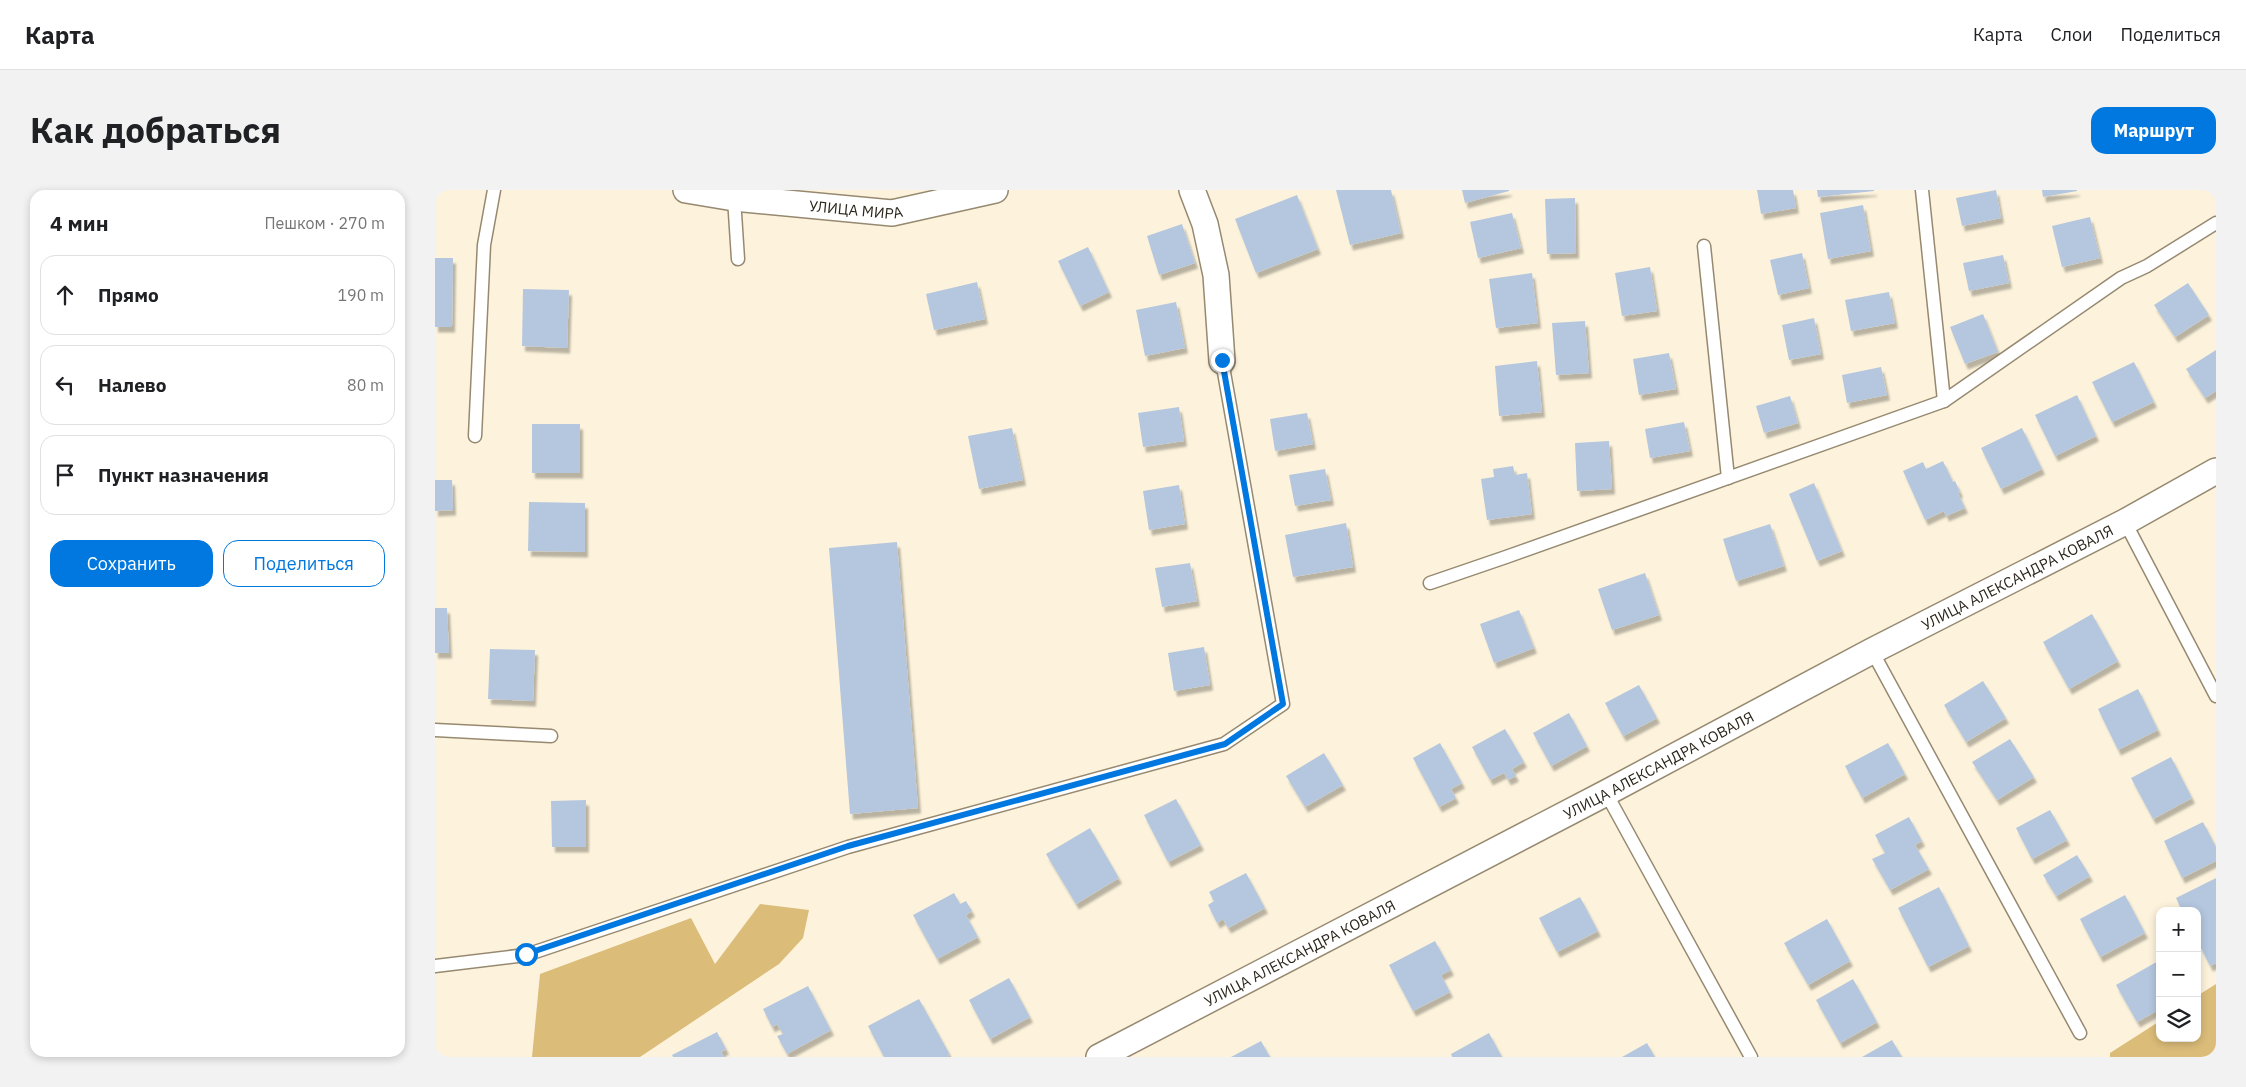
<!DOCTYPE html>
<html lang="ru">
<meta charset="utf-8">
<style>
body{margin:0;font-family:"IBM Plex Sans",sans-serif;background:#f2f2f2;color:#202124}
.controls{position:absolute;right:15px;bottom:15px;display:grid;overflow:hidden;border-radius:10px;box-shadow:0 2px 8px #0003}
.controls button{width:45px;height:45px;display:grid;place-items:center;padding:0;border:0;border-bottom:1px solid #e0e0e0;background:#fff;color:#202124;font:25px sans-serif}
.stop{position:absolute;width:15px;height:15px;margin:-11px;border:4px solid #0178df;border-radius:50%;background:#fff}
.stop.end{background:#0178df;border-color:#fff;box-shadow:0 1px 5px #0008}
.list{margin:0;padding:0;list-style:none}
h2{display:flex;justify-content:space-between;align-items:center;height:65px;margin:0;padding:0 20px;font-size:21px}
h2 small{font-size:16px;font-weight:400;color:#757577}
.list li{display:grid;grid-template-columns:32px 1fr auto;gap:15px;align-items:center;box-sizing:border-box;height:80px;margin:0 10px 10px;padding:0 10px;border:1px solid #e0e0e0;border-radius:15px}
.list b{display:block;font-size:19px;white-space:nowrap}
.list em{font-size:16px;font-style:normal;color:#757577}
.actions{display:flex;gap:10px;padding:15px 20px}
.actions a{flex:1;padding:11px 0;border:1px solid #0178df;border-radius:15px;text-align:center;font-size:18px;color:#0178df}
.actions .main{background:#0178df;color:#fff}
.icon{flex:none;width:28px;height:28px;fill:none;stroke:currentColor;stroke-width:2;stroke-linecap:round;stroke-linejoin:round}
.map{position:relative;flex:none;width:1781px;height:867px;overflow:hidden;border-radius:15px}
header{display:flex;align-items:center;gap:30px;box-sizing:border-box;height:70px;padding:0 25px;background:#fff;border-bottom:1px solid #e0e0e0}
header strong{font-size:24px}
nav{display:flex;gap:28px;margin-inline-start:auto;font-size:18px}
.intro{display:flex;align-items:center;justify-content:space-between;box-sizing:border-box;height:120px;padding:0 30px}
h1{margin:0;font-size:35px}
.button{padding:12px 22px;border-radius:15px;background:#0178df;color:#fff;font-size:18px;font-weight:700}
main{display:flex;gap:30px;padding:0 30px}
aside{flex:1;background:#fff;border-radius:15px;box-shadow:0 2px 8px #0003}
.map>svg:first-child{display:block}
.forest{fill:#dbbc79}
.building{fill:#b4c7df;filter:url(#shadow)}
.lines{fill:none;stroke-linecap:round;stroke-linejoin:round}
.lane-casing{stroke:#968970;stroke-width:15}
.street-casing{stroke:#968970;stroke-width:28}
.path{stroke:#b8af9d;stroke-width:3;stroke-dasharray:4 2.5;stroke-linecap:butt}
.lane{stroke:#fff;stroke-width:12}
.street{stroke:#fff;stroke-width:25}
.route{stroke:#0178df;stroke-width:6}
.labels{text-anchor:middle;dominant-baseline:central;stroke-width:4.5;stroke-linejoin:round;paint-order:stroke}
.street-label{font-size:15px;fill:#2b261c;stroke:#fff}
</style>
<header>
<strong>Карта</strong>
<nav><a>Карта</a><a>Слои</a><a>Поделиться</a></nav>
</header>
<div class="intro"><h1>Как добраться</h1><a class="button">Маршрут</a></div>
<main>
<aside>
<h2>4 мин<small>Пешком · 270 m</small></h2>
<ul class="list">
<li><svg class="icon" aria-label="ahead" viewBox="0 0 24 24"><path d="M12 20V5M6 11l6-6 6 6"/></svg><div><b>Прямо</b></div><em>190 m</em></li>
<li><svg class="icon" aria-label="left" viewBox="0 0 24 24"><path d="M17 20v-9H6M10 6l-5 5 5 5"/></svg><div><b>Налево</b></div><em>80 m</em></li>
<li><svg class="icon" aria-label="arrive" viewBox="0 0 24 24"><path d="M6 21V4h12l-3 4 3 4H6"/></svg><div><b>Пункт назначения</b></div></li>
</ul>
<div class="actions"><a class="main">Сохранить</a><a>Поделиться</a></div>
</aside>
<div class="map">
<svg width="1781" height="867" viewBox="0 0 1781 867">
<defs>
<filter id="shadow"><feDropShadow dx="3" dy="5.5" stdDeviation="1" flood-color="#0004"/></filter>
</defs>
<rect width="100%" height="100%" fill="#fdf3dc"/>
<g class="forest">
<path d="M325 714 374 720 368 748 344 774 205 867H97L105 784 256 728 280 774Z"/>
<path d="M1781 794V867H1675V863L1725 831V848H1762V806Z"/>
</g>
<g class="building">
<path d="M901 0H956L966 43 915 55Z"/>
<path d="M1027 0H1074V1L1030 13Z"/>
<path d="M1322 0H1358L1361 18 1326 24Z"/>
<path d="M1382 0H1439V1L1383 7Z"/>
<path d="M1561 0 1566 28 1527 36 1521 8Z"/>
<path d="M1607 0H1642V1L1608 7Z"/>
<path d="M862 5 883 59 821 83 800 29Z"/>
<path d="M1140 8 1141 63 1112 64 1110 9Z"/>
<path d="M1428 15 1436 61 1393 69 1385 23Z"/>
<path d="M1077 23 1086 58 1043 68 1035 32Z"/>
<path d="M1655 27 1665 68 1627 77 1617 36Z"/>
<path d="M747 34 760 73 724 85 712 46Z"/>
<path d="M653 57 674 102 645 116 623 71Z"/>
<path d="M1367 63 1374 98 1343 105 1335 70Z"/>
<path d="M1568 65 1574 93 1534 101 1528 73Z"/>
<path d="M0 68H18L17 137H0Z"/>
<path d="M1215 77 1222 121 1187 126 1180 83Z"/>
<path d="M1097 83 1103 133 1061 138 1054 89Z"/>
<path d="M542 92 550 129 499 140 491 104Z"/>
<path d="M1753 93 1774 125 1740 147 1719 115Z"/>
<path d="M88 99 134 100 132 158 87 156Z"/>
<path d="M1454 102 1460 133 1416 141 1410 110Z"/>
<path d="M741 112 750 158 710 166 701 120Z"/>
<path d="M1548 124 1563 162 1530 174 1515 137Z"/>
<path d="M1379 128 1386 164 1354 170 1347 135Z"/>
<path d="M1150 131 1154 183 1121 185 1117 133Z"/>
<path d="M1781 160V201L1770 208 1751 179Z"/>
<path d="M1234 163 1241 199 1204 205 1198 169Z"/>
<path d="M1102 171 1107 222 1064 226 1060 176Z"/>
<path d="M1699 172 1719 212 1677 232 1657 192Z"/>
<path d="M1446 177 1452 205 1412 213 1407 185Z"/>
<path d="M1642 205 1661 246 1620 266 1600 225Z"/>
<path d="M1355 206 1363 233 1329 243 1321 216Z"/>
<path d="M744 217 749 251 708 257 703 223Z"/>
<path d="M872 223 878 254 840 261 835 229Z"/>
<path d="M1249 232 1255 261 1215 268 1210 239Z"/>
<rect x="97" y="234" width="48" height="49"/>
<path d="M577 238 588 290 544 299 533 246Z"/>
<path d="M1587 238 1607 279 1566 299 1546 258Z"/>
<path d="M1174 251 1177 299 1142 301 1140 253Z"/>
<path d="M1508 271 1518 292 1520 291 1525 302 1523 303 1530 318 1511 326 1509 321 1490 330 1468 281 1488 272 1491 279Z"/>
<path d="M1078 276 1080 285 1092 283 1097 324 1052 330 1046 289 1059 287 1058 279Z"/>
<path d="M890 279 896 310 860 316 854 285Z"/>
<path d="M0 290H17L18 320 0 321Z"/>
<path d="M1379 293 1407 361 1382 371 1354 304Z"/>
<path d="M744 295 750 334 714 340 708 301Z"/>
<path d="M94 312 150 313V362L93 361Z"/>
<path d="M911 333 918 377 858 387 850 345Z"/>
<path d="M1335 334 1349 376 1301 391 1288 349Z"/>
<path d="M462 352 483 618 415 624 394 358Z"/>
<path d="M755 373 762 411 727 417 720 378Z"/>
<path d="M1210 383 1224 425 1177 440 1163 399Z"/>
<path d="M0 418H12L14 463H0Z"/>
<path d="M1084 420 1099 458 1059 473 1045 434Z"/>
<path d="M1657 424 1683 471 1634 499 1608 452Z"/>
<path d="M769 457 775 495 739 501 733 463Z"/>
<path d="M55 459 100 460 98 511 53 509Z"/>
<path d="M1548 491 1571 528 1531 552 1509 515Z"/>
<path d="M1204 495 1222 528 1188 546 1170 513Z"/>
<path d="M1703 499 1723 540 1683 560 1663 519Z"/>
<path d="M1134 523 1152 556 1116 576 1098 543Z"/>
<path d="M1070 539 1089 572 1077 579 1081 586 1073 590 1069 583 1055 590 1037 557Z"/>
<path d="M1575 549 1599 587 1562 610 1537 572Z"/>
<path d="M1005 553 1027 593 1016 599 1021 608 1004 617 978 568Z"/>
<path d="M1453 553 1470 584 1427 608 1410 576Z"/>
<path d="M889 563 908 595 870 617 851 586Z"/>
<path d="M1736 567 1757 608 1718 629 1696 588Z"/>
<path d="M741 609 766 655 733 672 709 625Z"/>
<path d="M151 610V657H117L116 611Z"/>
<path d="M1615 620 1632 650 1597 669 1581 638Z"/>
<path d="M1474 627 1487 651 1480 655 1494 679 1455 700 1437 669 1450 663 1440 645Z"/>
<path d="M1768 632 1781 657V671L1747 688 1729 651Z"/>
<path d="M655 638 684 688 641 714 611 664Z"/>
<path d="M1642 665 1655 686 1621 706 1608 685Z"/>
<path d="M811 683 830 718 793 738 788 729 782 733 773 715 779 711 774 702Z"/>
<path d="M1781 688V773L1775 776 1762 750V721H1747L1741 708Z"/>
<path d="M1504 697 1534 756 1493 777 1463 718Z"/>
<path d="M519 703 525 714 531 711 537 721 531 725 543 747 502 769 478 725Z"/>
<path d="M1690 705 1710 743 1665 767 1645 729Z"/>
<path d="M1145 707 1163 741 1122 762 1104 728Z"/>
<path d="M1392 729 1415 771 1373 795 1349 753Z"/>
<path d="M1000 751 1016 780 1006 785 1015 802 978 821 954 775Z"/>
<path d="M1725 770V819L1702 832 1681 795Z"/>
<path d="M574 788 595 827 555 849 534 810Z"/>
<path d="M1418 789 1442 832 1405 853 1381 810Z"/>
<path d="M373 796 396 840 352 864 342 846 348 844 342 834 337 837 328 819Z"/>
<path d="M484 809 514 863 513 867H449L433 836Z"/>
<path d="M282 842 291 859 286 862 289 867H238L237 865Z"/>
<path d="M1054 843 1067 867H1017L1016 864Z"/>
<path d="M1457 850 1467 867H1427Z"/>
<path d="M826 851 835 867H796Z"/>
<path d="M1212 853 1220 867H1187Z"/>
</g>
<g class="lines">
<g class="lane-casing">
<g id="lane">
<path d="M1487 0 1509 211"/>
<path d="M299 8 303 69"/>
<path d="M1269 56 1293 288"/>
<path d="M40 246 49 55 59 0"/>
<path d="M1690 332 1781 506"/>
<path d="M995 393 1071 367 1509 211 1686 88 1712 76 1781 33"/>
<path d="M1437 461 1645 843"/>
<path d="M0 540 116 546"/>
<path d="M1171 603 1316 867"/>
<path d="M0 776 91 765 413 657 789 554 848 514 787 171"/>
</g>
</g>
<g class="street-casing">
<g id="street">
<path id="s1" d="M251 0 299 8 457 23 560 0"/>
<path d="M757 0 770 34 781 85 787 171"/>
<path id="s2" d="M664 867 1171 603 1437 461 1690 332 1781 281"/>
</g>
</g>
<path class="path" d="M0 863 2 867"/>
<use href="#lane" class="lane"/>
<use href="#street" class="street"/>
</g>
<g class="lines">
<path class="route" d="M91 764 413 656 790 554 848 514 787 170"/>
</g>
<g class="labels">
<g class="street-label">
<text stroke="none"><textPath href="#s1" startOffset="171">УЛИЦА МИРА</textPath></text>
<text stroke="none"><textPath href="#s2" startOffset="1036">УЛИЦА АЛЕКСАНДРА КОВАЛЯ</textPath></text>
<text stroke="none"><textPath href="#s2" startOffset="631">УЛИЦА АЛЕКСАНДРА КОВАЛЯ</textPath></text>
<text stroke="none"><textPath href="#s2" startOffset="226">УЛИЦА АЛЕКСАНДРА КОВАЛЯ</textPath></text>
</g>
</g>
</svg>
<div class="controls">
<button>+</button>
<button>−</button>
<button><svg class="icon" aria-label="layers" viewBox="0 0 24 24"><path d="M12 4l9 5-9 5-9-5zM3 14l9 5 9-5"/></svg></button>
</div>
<div class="stop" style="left:91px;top:764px"></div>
<div class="stop end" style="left:787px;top:170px"></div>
</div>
</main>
